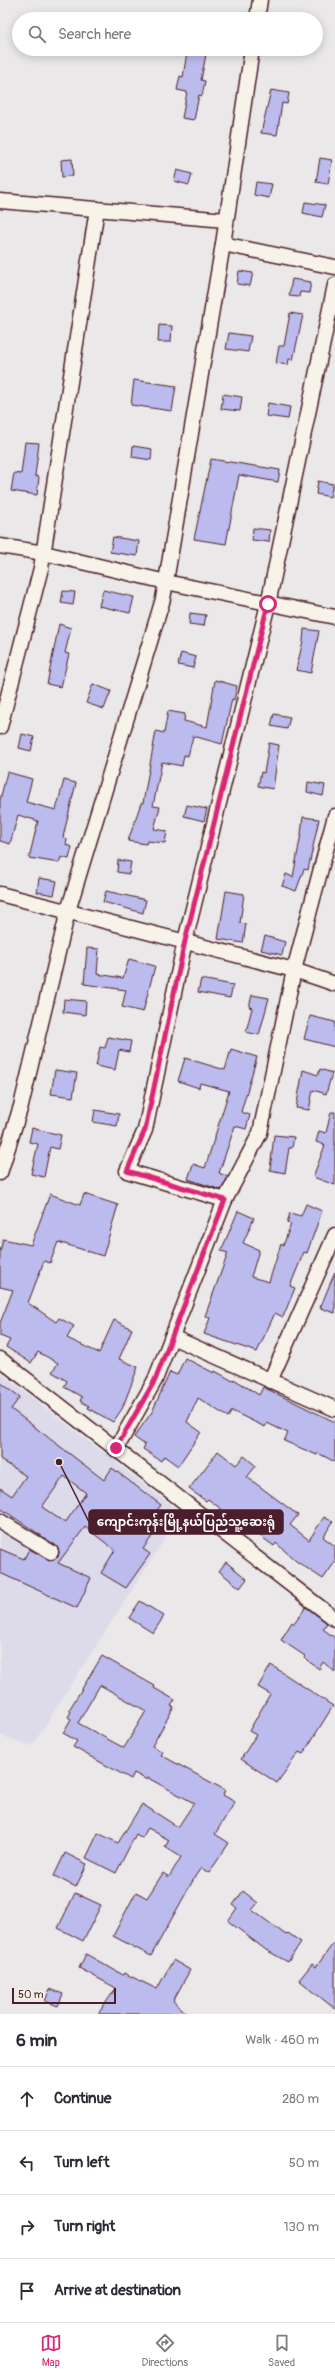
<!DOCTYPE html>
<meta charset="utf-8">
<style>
body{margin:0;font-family:Pangolin,"Noto Sans Myanmar",sans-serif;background:#f7f7f7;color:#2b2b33}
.scale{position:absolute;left:12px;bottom:10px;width:104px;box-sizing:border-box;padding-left:4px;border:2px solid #4a1f2b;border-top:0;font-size:11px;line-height:14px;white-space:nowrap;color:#4a1f2b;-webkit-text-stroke:3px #f7f3e8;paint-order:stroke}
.stop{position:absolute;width:12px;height:12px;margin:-9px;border:3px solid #db2777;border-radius:50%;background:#fff}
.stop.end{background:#db2777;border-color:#fff;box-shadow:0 1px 4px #0008}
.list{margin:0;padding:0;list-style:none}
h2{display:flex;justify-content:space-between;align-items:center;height:52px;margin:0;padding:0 16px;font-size:17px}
h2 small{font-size:13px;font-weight:400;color:#7c7c81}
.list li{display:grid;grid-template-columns:26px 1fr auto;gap:12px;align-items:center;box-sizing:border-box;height:64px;padding:0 16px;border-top:1px solid #e1e1e2}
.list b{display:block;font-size:15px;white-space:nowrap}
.list em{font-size:13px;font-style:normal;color:#7c7c81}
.icon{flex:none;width:22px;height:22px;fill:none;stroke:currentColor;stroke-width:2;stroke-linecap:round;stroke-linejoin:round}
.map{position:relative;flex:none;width:335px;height:2014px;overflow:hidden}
.search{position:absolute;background:#fff;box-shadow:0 2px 10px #0003;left:12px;right:12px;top:12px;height:44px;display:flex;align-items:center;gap:10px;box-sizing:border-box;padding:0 14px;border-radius:22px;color:#7c7c81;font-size:15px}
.sheet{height:308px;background:#fff}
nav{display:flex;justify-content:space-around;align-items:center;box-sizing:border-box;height:56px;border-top:1px solid #e1e1e2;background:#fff;font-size:11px;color:#7c7c81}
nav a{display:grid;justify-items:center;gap:2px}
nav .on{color:#db2777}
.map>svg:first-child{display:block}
.built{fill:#dddaea}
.building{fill:#bcbbed;stroke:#4a1f2b;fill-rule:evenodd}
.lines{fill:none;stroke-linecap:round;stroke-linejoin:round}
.minor-casing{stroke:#4a1f2b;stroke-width:17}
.minor{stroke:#f7f3e8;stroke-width:14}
.route{stroke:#db2777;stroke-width:5}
.leader{fill:none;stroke:#4a1f2b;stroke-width:1.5}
.callout-dot{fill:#4a1f2b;stroke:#f7f3e8;stroke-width:1.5}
.callout{fill:#4a1f2b;stroke:#4a1f2b;stroke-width:1.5}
.callout-label{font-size:12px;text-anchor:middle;font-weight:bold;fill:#fff}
</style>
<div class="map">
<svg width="335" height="2014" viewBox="0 0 335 2014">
<rect width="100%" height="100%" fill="#ebe8e9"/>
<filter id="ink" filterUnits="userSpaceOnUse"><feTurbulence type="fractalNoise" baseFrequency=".025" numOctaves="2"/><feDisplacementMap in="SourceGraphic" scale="8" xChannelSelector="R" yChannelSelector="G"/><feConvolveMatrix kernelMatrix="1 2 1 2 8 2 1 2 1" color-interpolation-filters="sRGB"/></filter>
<g filter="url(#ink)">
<path class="built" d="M0 1373 181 1513 32 1746 0 1735Z"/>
<g class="building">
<path d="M194 49H207L201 80 205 81 202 96 199 95 194 120 182 118 187 92 177 90 180 76 183 77 187 52 194 53Z"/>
<path d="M271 90 289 93 287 104 282 103 277 135 261 133Z"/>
<path d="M320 158 332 160 328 184 316 182Z"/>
<path d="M72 159 73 176 62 177 61 160Z"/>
<path d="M177 170 192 174 189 185 174 181Z"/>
<path d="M256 182 272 184 269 198 254 195Z"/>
<path d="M305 202 325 205 322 217 303 213Z"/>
<path d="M239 271 253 273 250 286 237 284Z"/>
<path d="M292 279 311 282 309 293 300 292 299 297 289 296Z"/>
<path d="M290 313 303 315 293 360 289 359 288 365 276 363 279 346H284Z"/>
<path d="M159 325 172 326 171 342H158Z"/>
<path d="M229 333 251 336 248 352 226 349Z"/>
<path d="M134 380 176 386 172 411 131 405Z"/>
<path d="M223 394 242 397 240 411 221 409Z"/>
<path d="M268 403 290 407 288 419 266 416Z"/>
<path d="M25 442 39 443 35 476 39 477 37 495 11 491 14 473 21 474Z"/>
<path d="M133 446 152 449 151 460 132 457Z"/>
<path d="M211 459 280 470 278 482 239 475 226 544 194 539Z"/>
<path d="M318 481 333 484 330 497 316 494Z"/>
<path d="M253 528 270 530 269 542 252 540Z"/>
<path d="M113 537 139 541 137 556 110 552Z"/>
<path d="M103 590 134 597 130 613 99 606Z"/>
<path d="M63 591 75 592 73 605 61 603Z"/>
<path d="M190 613 206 615 204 626 189 624Z"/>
<path d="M59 624 71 628 65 653 69 654 61 687 47 684Z"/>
<path d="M304 629 319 631 311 673 296 670 303 641Z"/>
<path d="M181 653 196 657 193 668 178 665Z"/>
<path d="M215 680 237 686 234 700 232 699 222 744 193 736 188 756 184 755 182 766 162 762 153 806 160 807 154 829 167 831 165 843 147 841 146 844 128 841 141 803H143L156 731 164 733 168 711 185 714 184 721 207 727Z"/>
<path d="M93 684 111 691 104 709 86 703Z"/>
<path d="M274 714 290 717 287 729 271 726Z"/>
<path d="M22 734 34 737 31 751 19 748Z"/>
<path d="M269 743 279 745 273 789 258 786 261 772 264 773Z"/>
<path d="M7 772 32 779 26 802 56 810 64 780 76 783 63 837 67 839 66 845 72 847 69 859 61 857 59 863 29 858 38 821 18 815 10 844 0 841V800Z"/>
<path d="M308 782 325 785 323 796 307 792Z"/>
<path d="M187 805 207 809 204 821 184 816Z"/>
<path d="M303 817 319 819 308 870 304 869 296 891 282 886 286 874 293 877 301 834Z"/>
<path d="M118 860 131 862 129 874 117 872Z"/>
<path d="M39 878 57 881 54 895 37 892Z"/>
<path d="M106 891 146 900 143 913 103 902Z"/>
<path d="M226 891 244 894 240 923 246 924 243 943 218 939Z"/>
<path d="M265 936 285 942 282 955 261 950Z"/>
<path d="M87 948 99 949 97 974 123 978 129 959 155 966 143 1012 122 1007 126 990 84 984Z"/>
<path d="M201 979 233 985 230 998 198 992Z"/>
<path d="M252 995 269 998 259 1035 246 1032 252 1008 249 1007Z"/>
<path d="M64 999 86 1001 85 1015 63 1012Z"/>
<path d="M310 1016 335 1022V1047L304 1039Z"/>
<path d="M108 1037 131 1041 129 1052 119 1050 115 1070 96 1066 100 1047 105 1048Z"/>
<path d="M231 1049 257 1057 241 1112 250 1115 246 1129 235 1126 219 1173 228 1177 221 1190 188 1179 193 1164 205 1168 229 1091 200 1083 199 1088 178 1081 185 1058 225 1070Z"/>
<path d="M320 1069 332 1073 326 1094 313 1090 309 1110 296 1108 303 1070 318 1075Z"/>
<path d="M55 1070 77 1073 73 1097 51 1094Z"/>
<path d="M95 1110 119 1114 117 1126 93 1122Z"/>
<path d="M331 1112H335V1185L313 1177 325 1145 316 1142 319 1131 326 1133Z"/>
<path d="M32 1128 61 1135 58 1149 50 1147 44 1177 31 1174 38 1144 29 1142Z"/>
<path d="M274 1135 294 1137 292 1148H289L285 1173 270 1170Z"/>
<path d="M50 1194 80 1205 84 1194 118 1205 103 1256 58 1242 50 1263 44 1261 28 1303 56 1322 59 1318 74 1326 67 1338 99 1353 114 1320 132 1329 119 1359 138 1367 122 1409 113 1422 88 1408 89 1406 80 1401 82 1397 64 1387 67 1381 52 1372 58 1363 38 1352 31 1363 6 1347 10 1340 0 1336V1323L13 1290 0 1287V1252L3 1239 31 1245Z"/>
<path d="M306 1204 322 1211 307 1253 304 1252 290 1286 295 1288 283 1317 275 1313 257 1352 204 1334 210 1318 205 1316 228 1253 221 1251 238 1211 254 1218 243 1243 259 1250 251 1277 269 1282 281 1244 283 1246 291 1224 287 1223 290 1213 301 1216Z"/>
<path d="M335 1272V1313L320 1308Z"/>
<path d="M185 1358 214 1373 215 1371 233 1381 234 1379 259 1395 263 1387 335 1422V1462L318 1453 317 1455 284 1441 288 1433 267 1423 265 1427 232 1411 228 1417 198 1398 187 1422 201 1432 178 1466 164 1456 161 1461 143 1449 145 1445 134 1437 152 1412 170 1372 177 1375Z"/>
<path d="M0 1382 20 1397 11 1409 104 1480 112 1468 161 1505 149 1521 158 1528 143 1549 150 1554 126 1588 101 1573 115 1550 85 1527 58 1563 91 1578 77 1608 0 1573V1549L24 1559 29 1549 50 1560 58 1557 59 1552 55 1545 0 1508V1488L12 1496 26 1476 0 1459ZM64 1476 86 1493 65 1523 42 1507Z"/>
<path d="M218 1451 236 1465 244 1456 256 1466 247 1477 298 1515 290 1525 309 1540 324 1517 333 1522 323 1537 335 1546V1562L323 1579 296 1561 276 1543 274 1546 248 1527 246 1530 225 1512 208 1499 206 1501 189 1489Z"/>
<path d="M226 1562 247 1579 240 1588 219 1571Z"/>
<path d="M140 1601 164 1616 153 1633 129 1618Z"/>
<path d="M306 1607 327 1623 323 1629 335 1638V1672L323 1662 319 1669 304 1658 305 1656 281 1640 292 1622 294 1624Z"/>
<path d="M102 1656 155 1686 154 1688 175 1700 171 1706 174 1707 152 1746 163 1752 161 1755 225 1790 223 1795 235 1802 215 1834 229 1843 209 1873 201 1868 196 1875 151 1956 113 1936 136 1892 147 1898 163 1873 169 1877 181 1857 165 1847 169 1840 148 1828 142 1838 136 1834 116 1873 86 1858 98 1833 118 1843 142 1804 178 1827 194 1803 148 1778 147 1780 134 1773 131 1779 73 1747 77 1741 63 1733 71 1719 68 1717 71 1712 69 1710ZM100 1685 146 1711 124 1748 78 1723Z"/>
<path d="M271 1665 333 1706 303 1754 299 1752 277 1783 241 1759 256 1735 249 1731 270 1694 258 1687Z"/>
<path d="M65 1853 87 1864 76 1887 54 1876Z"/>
<path d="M243 1891 258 1903 252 1910 286 1935 288 1933 301 1942 288 1962 266 1950 228 1921 237 1908 233 1905Z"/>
<path d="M75 1893 101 1905 83 1941 58 1928Z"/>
<path d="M335 1941V2009L299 1980 312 1964 316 1967Z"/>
<path d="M86 1954 123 1975 124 1973 157 1989 173 1960 190 1970 173 2001 188 2014H98L116 1988 79 1968Z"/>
<path d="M50 1989 63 1994 58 2006 45 2001Z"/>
</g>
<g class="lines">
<g class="minor-casing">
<g id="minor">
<path d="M257 19 260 0"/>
<path d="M0 201 226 220"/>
<path d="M223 244 335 267"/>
<path d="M0 546 44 553 166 582 335 617"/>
<path d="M0 727 41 568 97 209"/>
<path d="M0 894 294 970 335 984"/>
<path d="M0 1173 21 1106 68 911 163 599 223 244 252 49"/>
<path d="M225 1200 127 1171 145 1130 185 941 268 604 335 285"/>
<path d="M172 1337 335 1409"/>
<path d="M0 1359 335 1619"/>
<path d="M270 1381 335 1235"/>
<path d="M116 1449 155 1380 225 1200 260 1133 294 970 335 816"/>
<path d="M0 1521 51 1552"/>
</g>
</g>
<use href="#minor" class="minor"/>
</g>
</g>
<g class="lines" filter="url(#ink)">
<path class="route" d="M116 1448 155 1380 225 1200 127 1171 145 1130 185 941 268 604"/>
</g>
<path class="leader" d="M59 1462L89 1522"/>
<circle class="callout-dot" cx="59" cy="1462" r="4"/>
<rect class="callout" x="89" y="1510" width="194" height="24" rx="4"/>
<g class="callout-label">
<text x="186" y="1526">ကျောင်းကုန်းမြို့နယ်ပြည်သူ့ဆေးရုံ</text>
</g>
</svg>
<div class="scale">50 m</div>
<div class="stop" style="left:268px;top:604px"></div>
<div class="stop end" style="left:116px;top:1448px"></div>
<div class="search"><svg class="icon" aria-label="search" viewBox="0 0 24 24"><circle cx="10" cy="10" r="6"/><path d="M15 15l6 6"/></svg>Search here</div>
</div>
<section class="sheet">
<h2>6 min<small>Walk · 460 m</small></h2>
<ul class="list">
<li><svg class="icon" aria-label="ahead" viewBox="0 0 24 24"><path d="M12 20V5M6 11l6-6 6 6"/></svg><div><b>Continue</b></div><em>280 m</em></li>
<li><svg class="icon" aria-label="left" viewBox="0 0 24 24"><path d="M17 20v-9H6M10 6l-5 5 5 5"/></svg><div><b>Turn left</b></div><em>50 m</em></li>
<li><svg class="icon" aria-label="right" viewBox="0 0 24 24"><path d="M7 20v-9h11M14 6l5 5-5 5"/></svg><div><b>Turn right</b></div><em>130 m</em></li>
<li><svg class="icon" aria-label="arrive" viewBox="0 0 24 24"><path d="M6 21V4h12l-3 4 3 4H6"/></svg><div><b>Arrive at destination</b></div></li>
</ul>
</section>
<nav>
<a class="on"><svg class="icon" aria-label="map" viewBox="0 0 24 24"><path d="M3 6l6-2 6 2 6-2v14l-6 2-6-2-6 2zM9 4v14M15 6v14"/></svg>Map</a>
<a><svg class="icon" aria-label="directions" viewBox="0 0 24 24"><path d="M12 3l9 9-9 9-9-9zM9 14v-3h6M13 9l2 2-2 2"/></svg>Directions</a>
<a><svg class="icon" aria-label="saved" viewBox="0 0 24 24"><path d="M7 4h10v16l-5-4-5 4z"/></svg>Saved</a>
</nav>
